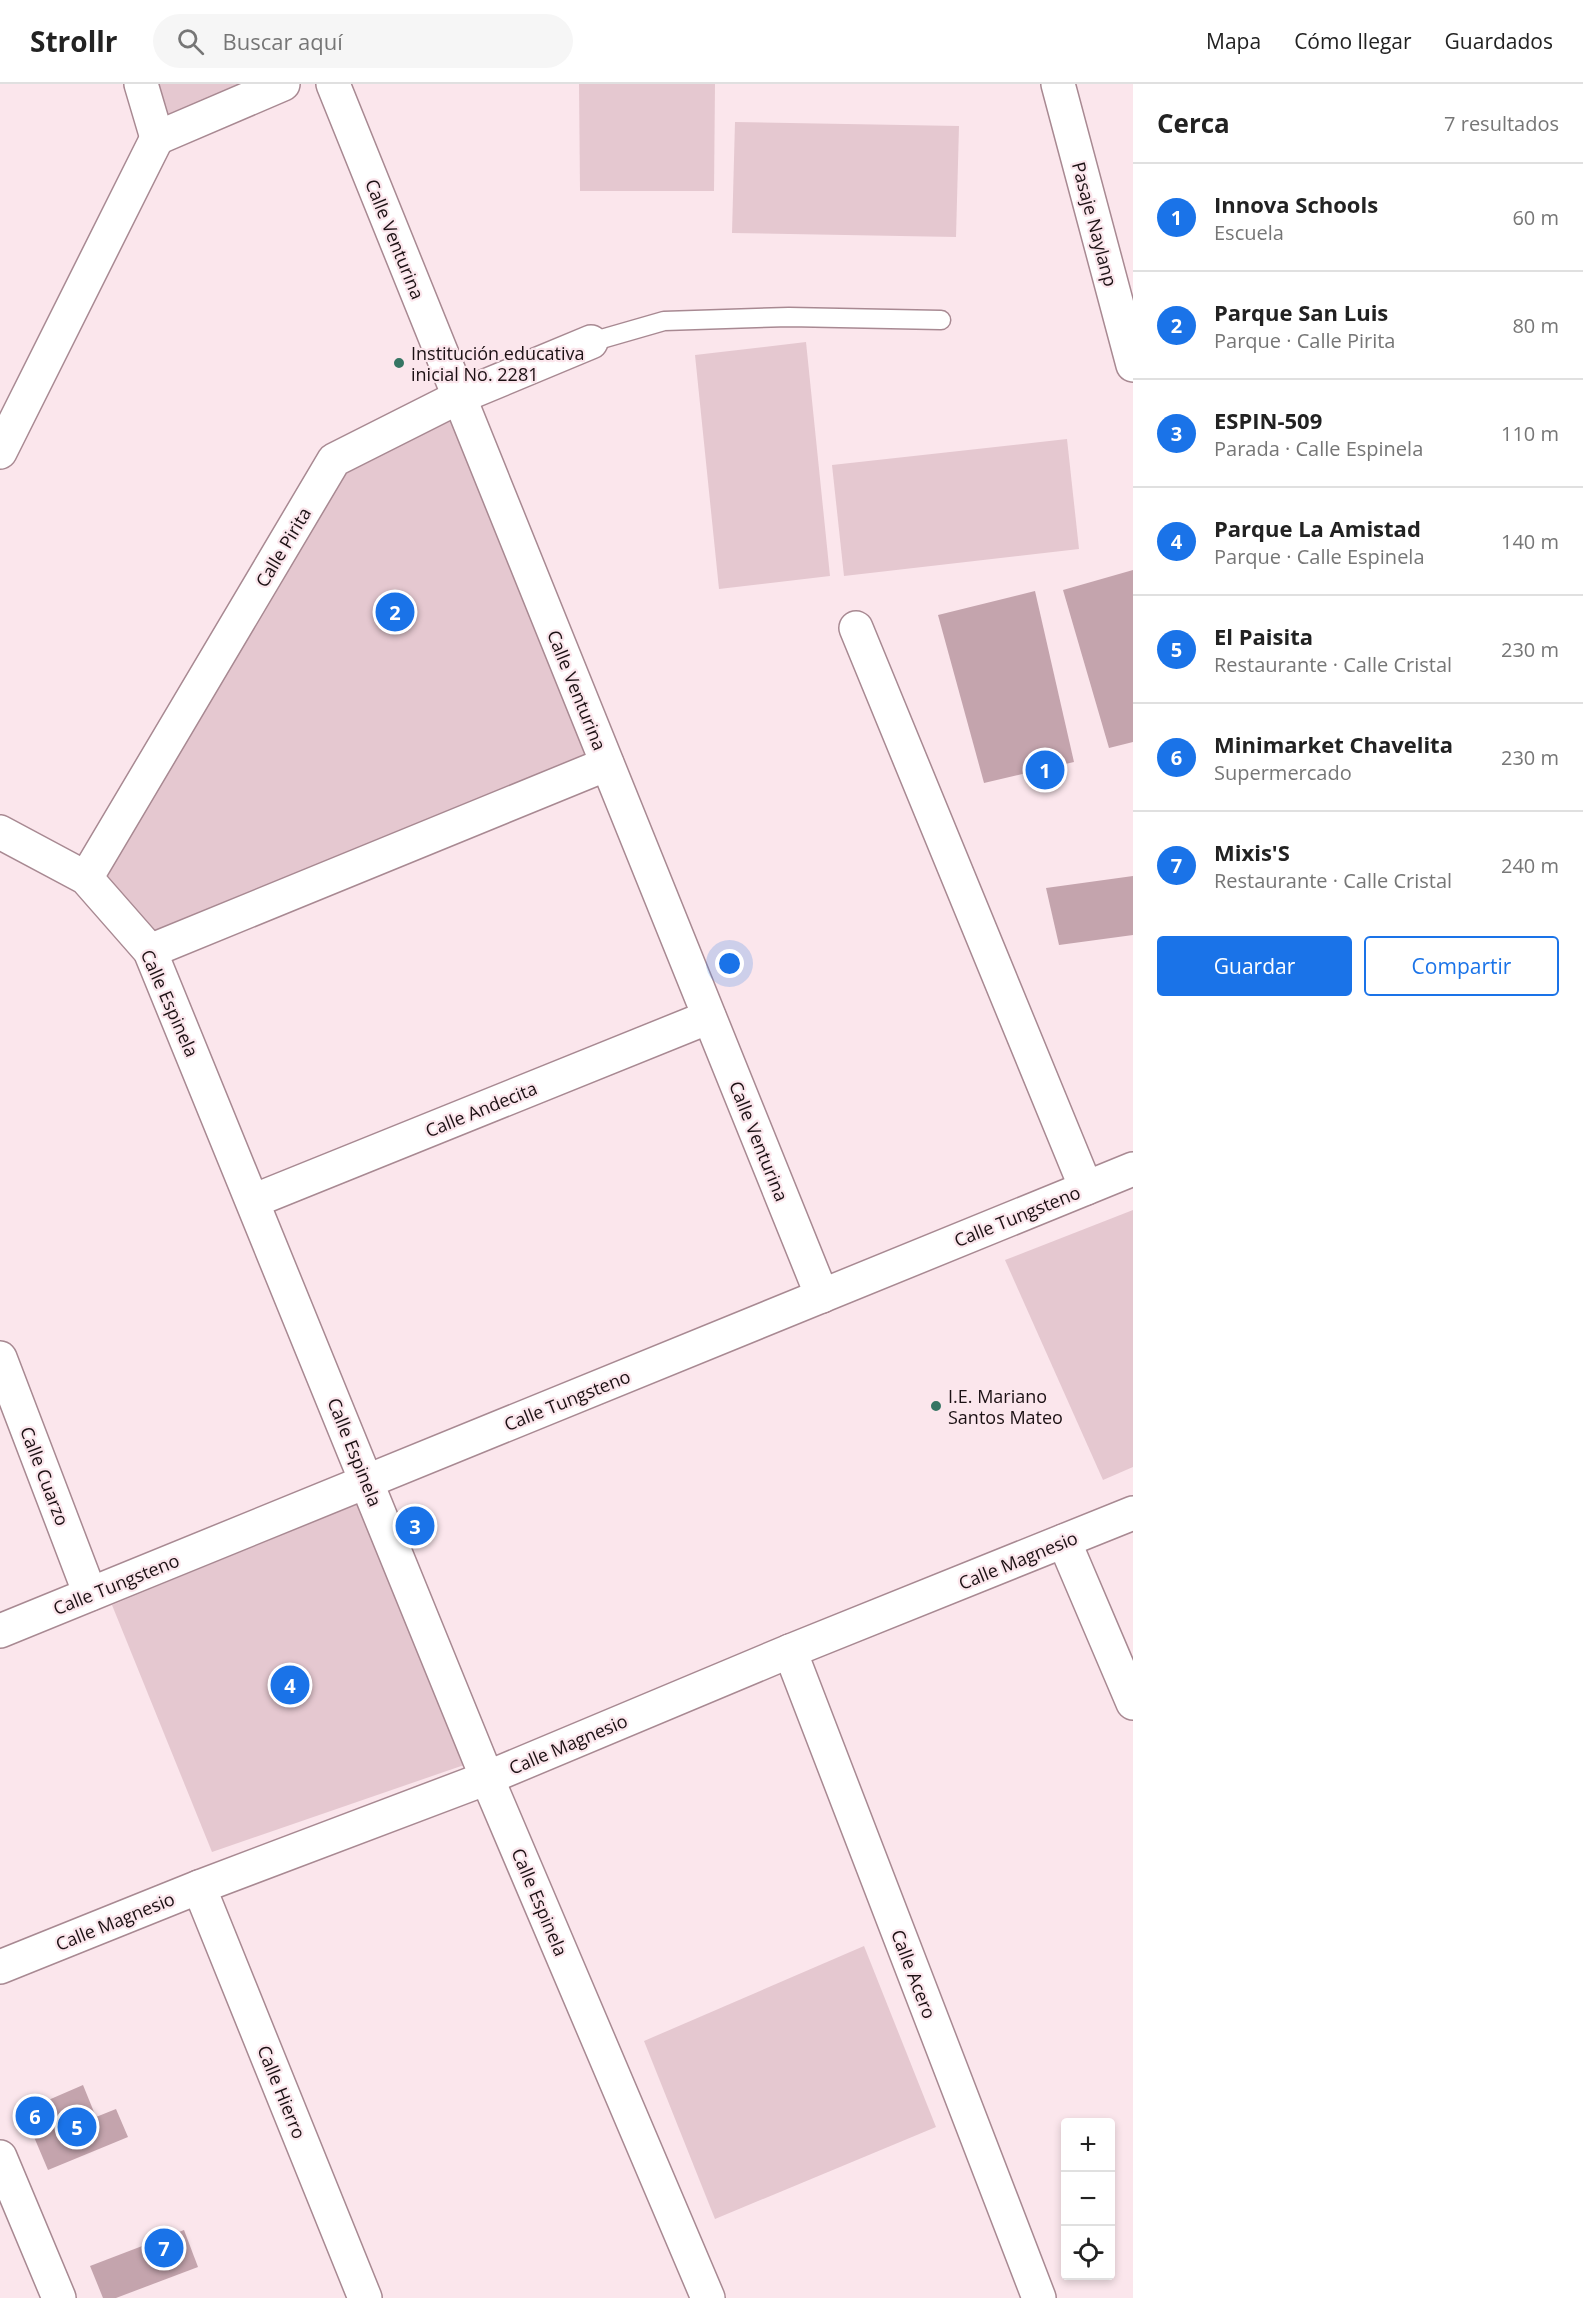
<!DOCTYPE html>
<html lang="es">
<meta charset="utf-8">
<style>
body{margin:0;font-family:"Open Sans",sans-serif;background:#f6f6f6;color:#222}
.controls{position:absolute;right:18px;bottom:18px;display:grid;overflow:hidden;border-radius:6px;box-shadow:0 3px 9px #0003}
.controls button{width:54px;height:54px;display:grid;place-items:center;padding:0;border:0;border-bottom:2px solid #e0e0e0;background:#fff;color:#222;font:30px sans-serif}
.you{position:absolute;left:730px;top:880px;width:21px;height:21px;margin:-15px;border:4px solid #fff;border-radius:50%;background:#1a73e8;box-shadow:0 0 0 9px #1a73e833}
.badge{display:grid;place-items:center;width:39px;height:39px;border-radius:50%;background:#1a73e8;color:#fff;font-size:20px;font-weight:700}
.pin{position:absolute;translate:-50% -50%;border:3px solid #fff;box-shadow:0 2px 6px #0006}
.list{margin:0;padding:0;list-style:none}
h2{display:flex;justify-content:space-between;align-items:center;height:78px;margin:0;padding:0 24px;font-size:26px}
h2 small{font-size:20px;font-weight:400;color:#767676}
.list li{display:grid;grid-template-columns:39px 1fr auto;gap:18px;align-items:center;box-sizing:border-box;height:108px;padding:0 24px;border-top:2px solid #e0e0e0}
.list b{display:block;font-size:22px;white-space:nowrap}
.list p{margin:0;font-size:20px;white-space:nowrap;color:#767676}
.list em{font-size:20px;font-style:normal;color:#767676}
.actions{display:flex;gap:12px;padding:18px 24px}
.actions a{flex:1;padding:14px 0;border:2px solid #1a73e8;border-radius:6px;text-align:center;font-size:21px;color:#1a73e8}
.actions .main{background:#1a73e8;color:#fff}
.icon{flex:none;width:33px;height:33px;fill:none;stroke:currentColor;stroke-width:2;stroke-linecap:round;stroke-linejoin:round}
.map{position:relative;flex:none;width:1133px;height:2214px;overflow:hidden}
header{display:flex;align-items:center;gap:36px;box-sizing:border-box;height:84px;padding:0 30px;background:#fff;border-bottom:2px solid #e0e0e0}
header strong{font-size:28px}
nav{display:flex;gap:33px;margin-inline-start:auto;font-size:21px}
.search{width:420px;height:54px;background:#f6f6f6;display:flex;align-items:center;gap:15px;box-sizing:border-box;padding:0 21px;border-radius:33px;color:#767676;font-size:22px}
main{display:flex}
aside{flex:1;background:#fff}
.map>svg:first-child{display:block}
.green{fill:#e5c8d0}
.building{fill:#c4a4ad}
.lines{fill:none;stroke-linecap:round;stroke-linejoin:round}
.lane-casing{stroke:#a88992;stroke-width:21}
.street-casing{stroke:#a88992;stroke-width:36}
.lane{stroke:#fff;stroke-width:18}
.street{stroke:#fff;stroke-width:33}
.poi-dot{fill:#357563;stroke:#fbe6ec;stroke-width:2}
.labels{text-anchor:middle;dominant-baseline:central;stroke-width:4.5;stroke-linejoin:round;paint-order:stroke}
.street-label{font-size:18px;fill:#1c1114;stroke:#fbe6ec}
.poi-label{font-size:18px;fill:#1c1114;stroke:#fbe6ec;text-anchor:start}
</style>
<header>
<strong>Strollr</strong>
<div class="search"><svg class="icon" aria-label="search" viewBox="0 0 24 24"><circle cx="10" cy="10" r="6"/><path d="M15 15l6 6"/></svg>Buscar aquí</div>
<nav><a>Mapa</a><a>Cómo llegar</a><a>Guardados</a></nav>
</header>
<main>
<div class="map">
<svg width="1133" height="2214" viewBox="0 0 1133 2214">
<rect width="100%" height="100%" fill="#fbe6ec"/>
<g class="green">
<path d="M147 0H283L163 51Z"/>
<path d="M579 0H715L714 107H580Z"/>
<path d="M735 38 959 42 956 153 732 149Z"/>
<path d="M806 258 830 492 719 505 695 271Z"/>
<path d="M459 313 607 680 150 867 86 794 334 376Z"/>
<path d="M1067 355 1079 465 844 492 832 381Z"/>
<path d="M1133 1126V1383L1103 1396 1005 1176Z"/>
<path d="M364 1417 467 1680 212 1768 112 1521Z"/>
<path d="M864 1862 936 2043 715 2135 644 1957Z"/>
</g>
<g class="building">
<path d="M1133 486V658L1109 664 1063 506Z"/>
<path d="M1035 507 1074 678 984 699 938 531Z"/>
<path d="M1133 792V851L1059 861 1046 804Z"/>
<path d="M83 2001 96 2033 116 2025 128 2053 48 2086 23 2027Z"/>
<path d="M184 2146 198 2183 116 2214H103L90 2182Z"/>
</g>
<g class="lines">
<g class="lane-casing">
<path id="lane" d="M591 258 664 237 789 233 941 236"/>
</g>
<g class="street-casing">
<g id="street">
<path d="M141 0 157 54"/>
<path d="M333 0 822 1212"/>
<path d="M1058 0 1133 281"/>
<path d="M157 54 283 0"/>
<path d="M0 368 157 54"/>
<path d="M856 544 1086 1104"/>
<path d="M0 748 86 794 150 867 487 1694 708 2214"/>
<path d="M86 794 334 376 459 313 591 258"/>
<path d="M150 867 607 680"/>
<path d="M253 1117 709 933"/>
<path d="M0 1274 90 1510"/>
<path d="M1064 1457 1133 1619"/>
<path d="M0 1547 1133 1085"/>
<path d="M790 1567 1039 2214"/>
<path d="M199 1803 365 2214"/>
<path d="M0 1883 199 1803 487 1694 790 1567 1133 1429"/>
<path d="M0 2073 59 2214"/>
</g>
</g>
<use href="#lane" class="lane"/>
<use href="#street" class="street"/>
</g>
<g class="poi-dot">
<circle cx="399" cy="279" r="6"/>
<circle cx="936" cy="1322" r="6"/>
</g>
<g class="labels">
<g class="street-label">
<text transform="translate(1095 140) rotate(75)">Pasaje Naylanp</text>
<text transform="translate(395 155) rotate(68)">Calle Venturina</text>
<text transform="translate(283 463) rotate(-59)">Calle Pirita</text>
<text transform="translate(577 606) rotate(68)">Calle Venturina</text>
<text transform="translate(170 919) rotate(66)">Calle Espinela</text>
<text transform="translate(481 1025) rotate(-22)">Calle Andecita</text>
<text transform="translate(759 1057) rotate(68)">Calle Venturina</text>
<text transform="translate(1017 1132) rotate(-22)">Calle Tungsteno</text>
<text transform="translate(567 1316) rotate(-22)">Calle Tungsteno</text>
<text transform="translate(355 1368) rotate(68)">Calle Espinela</text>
<text transform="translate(45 1392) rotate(69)">Calle Cuarzo</text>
<text transform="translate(1018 1476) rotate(-22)">Calle Magnesio</text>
<text transform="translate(116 1500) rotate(-22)">Calle Tungsteno</text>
<text transform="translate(568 1660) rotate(-23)">Calle Magnesio</text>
<text transform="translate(540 1818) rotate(67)">Calle Espinela</text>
<text transform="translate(115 1837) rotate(-22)">Calle Magnesio</text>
<text transform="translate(914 1890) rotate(69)">Calle Acero</text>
<text transform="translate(282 2008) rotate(68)">Calle Hierro</text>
</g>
<g class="poi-label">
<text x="411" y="269">Institución educativa<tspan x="411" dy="21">inicial No. 2281</tspan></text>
<text x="948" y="1312">I.E. Mariano<tspan x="948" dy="21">Santos Mateo</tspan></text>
</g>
</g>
</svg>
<div class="controls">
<button>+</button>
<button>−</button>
<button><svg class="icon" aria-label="locate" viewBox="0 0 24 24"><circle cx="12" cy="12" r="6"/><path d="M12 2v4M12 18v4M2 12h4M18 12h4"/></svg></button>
</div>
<div class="you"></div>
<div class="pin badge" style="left:1045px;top:686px">1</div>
<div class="pin badge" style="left:395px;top:528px">2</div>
<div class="pin badge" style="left:415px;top:1442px">3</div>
<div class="pin badge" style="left:290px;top:1601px">4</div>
<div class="pin badge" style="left:77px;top:2043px">5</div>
<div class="pin badge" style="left:35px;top:2032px">6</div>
<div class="pin badge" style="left:164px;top:2164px">7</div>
</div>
<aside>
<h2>Cerca<small>7 resultados</small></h2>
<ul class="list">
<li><span class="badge">1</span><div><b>Innova Schools</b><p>Escuela</p></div><em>60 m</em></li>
<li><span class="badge">2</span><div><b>Parque San Luis</b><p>Parque · Calle Pirita</p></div><em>80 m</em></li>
<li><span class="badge">3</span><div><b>ESPIN-509</b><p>Parada · Calle Espinela</p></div><em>110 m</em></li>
<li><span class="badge">4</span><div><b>Parque La Amistad</b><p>Parque · Calle Espinela</p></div><em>140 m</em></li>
<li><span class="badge">5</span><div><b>El Paisita</b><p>Restaurante · Calle Cristal</p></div><em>230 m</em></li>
<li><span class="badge">6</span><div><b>Minimarket Chavelita</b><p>Supermercado</p></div><em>230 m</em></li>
<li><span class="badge">7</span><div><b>Mixis'S</b><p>Restaurante · Calle Cristal</p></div><em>240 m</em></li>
</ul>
<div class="actions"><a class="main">Guardar</a><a>Compartir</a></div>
</aside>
</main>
